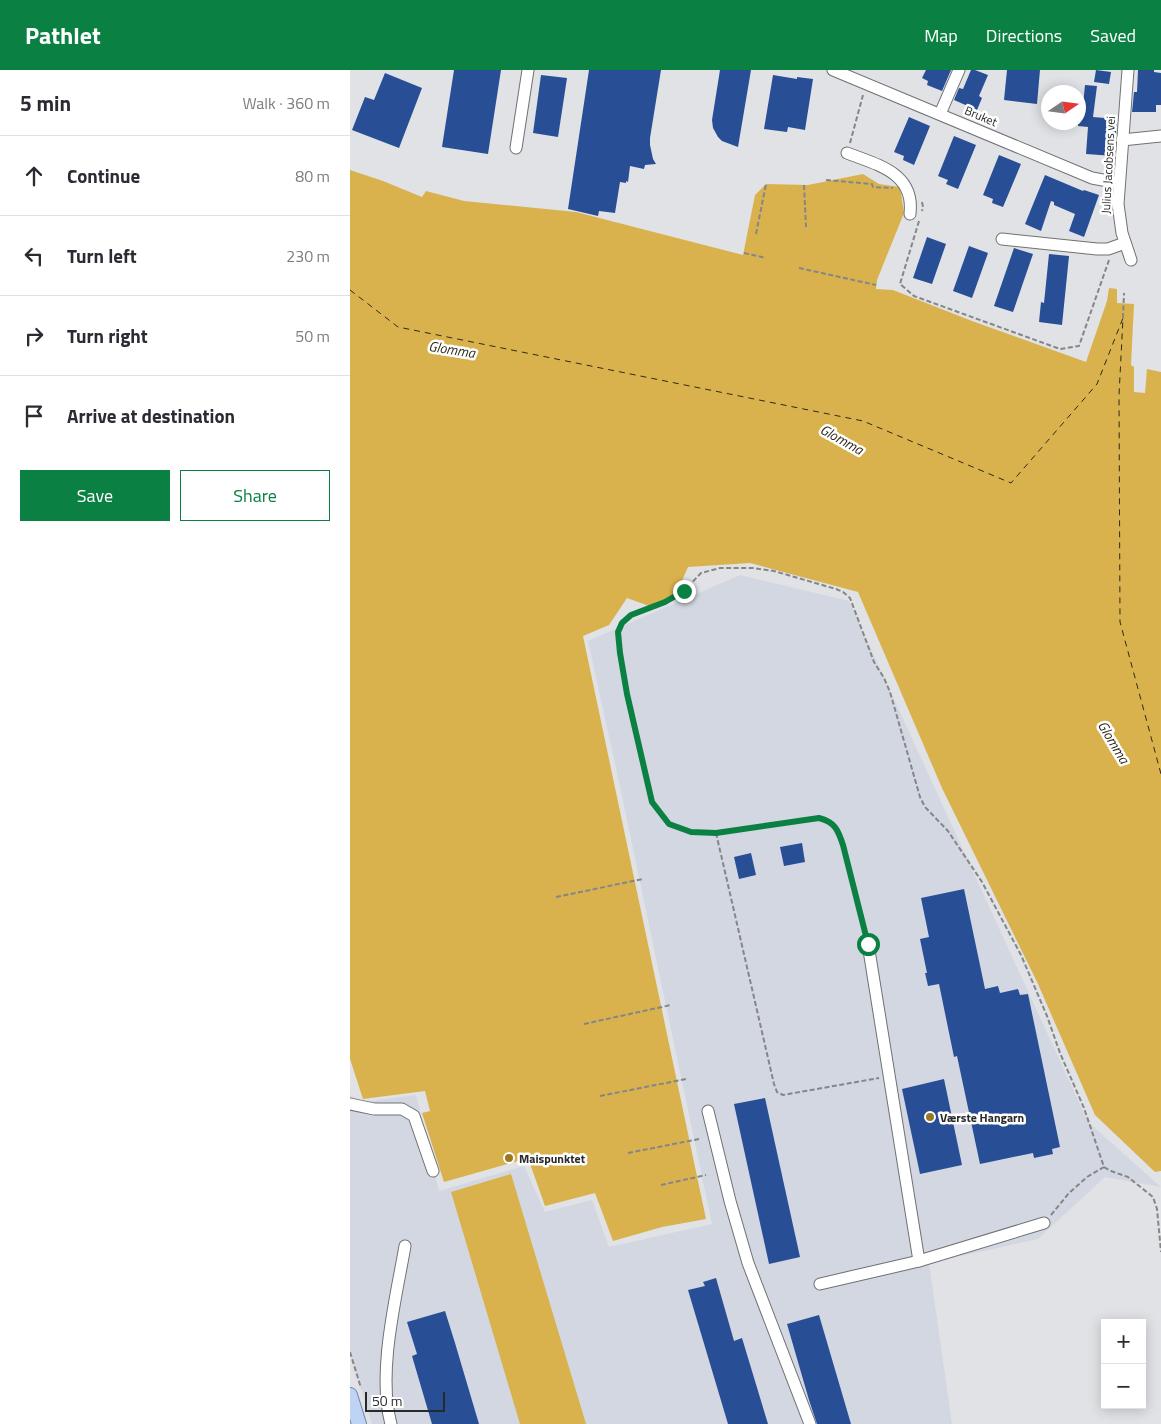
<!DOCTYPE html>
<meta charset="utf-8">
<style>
body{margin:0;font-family:"Titillium Web",sans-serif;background:#f2f2f3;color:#2b2b33}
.controls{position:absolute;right:15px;bottom:15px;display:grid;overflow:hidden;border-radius:0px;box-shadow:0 2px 12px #0003}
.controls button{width:45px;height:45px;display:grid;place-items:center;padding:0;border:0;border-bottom:1px solid #e1e1e2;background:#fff;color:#2b2b33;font:25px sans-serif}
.compass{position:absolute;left:691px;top:15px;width:45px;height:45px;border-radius:50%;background:#fff;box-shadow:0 2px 12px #0003;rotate:77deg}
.scale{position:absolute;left:15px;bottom:12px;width:80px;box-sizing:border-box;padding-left:5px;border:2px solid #28292a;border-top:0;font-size:14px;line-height:18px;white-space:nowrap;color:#28292a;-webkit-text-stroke:4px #fff;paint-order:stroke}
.stop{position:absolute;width:15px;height:15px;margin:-11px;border:4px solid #0b8043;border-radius:50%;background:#fff}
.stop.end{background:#0b8043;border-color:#fff;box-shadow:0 1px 5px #0008}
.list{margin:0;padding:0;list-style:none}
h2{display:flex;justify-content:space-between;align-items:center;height:65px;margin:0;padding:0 20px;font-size:21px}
h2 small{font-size:16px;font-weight:400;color:#7c7c81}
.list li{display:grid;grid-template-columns:32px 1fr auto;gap:15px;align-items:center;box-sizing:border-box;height:80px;padding:0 20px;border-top:1px solid #e1e1e2}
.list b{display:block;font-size:19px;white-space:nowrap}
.list em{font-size:16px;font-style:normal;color:#7c7c81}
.actions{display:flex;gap:10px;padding:15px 20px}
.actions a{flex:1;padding:11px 0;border:1px solid #0b8043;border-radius:0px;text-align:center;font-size:18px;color:#0b8043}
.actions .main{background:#0b8043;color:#fff}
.icon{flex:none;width:28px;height:28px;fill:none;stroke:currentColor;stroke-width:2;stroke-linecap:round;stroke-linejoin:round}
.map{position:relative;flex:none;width:811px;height:1354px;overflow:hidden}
header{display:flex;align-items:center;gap:30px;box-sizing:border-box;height:70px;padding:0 25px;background:#0b8043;color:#fff}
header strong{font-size:24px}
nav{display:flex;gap:28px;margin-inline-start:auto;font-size:18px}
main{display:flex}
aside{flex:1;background:#fff}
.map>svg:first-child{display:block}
.built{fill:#d3d7e1}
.water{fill:#d9b24e}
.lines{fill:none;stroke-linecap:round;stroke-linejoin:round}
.ferry{stroke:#302917;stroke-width:1;stroke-dasharray:6 5;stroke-linecap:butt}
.building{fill:#284e96}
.minor-casing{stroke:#6f7173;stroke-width:13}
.major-casing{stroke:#6f85aa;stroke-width:16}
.path{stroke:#848688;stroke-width:2;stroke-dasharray:5 2.5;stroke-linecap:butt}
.minor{stroke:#fff;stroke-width:11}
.major{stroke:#bfd3f5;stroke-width:14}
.route{stroke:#0b8043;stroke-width:6}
.poi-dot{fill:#987922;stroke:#fff;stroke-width:2}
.labels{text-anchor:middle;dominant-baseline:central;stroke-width:5;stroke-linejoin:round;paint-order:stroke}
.street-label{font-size:12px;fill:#28292a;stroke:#fff}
.poi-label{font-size:12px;font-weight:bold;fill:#28292a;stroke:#fff;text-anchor:start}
.water-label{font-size:14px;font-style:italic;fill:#302917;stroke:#fff}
</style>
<header>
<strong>Pathlet</strong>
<nav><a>Map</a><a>Directions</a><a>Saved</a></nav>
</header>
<main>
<aside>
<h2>5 min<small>Walk · 360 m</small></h2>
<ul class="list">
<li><svg class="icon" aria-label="ahead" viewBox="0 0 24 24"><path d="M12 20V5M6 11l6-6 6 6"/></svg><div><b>Continue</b></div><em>80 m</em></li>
<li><svg class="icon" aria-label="left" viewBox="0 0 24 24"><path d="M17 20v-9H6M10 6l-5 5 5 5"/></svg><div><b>Turn left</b></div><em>230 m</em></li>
<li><svg class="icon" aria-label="right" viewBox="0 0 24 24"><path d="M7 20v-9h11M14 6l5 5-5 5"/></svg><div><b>Turn right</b></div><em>50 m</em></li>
<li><svg class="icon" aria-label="arrive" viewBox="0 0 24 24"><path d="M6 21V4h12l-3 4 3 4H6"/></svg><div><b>Arrive at destination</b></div></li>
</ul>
<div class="actions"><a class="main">Save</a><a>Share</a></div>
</aside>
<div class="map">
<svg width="811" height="1354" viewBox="0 0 811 1354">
<rect width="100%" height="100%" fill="#e0e2e5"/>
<path class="built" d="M390 505 499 531 738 1052 811 1117 755 1107 688 1169 579 1193 602 1354H22L0 1282V1025L13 1032 66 1025 89 1121 174 1096 195 1142 242 1130 259 1177 362 1154 269 712 238 571Z"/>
<g class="water">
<path d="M0 100 33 111 72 127 76 121 114 131 226 142 393 185 405 125 416 114 458 115 513 104 529 114 550 117 554 143 527 210 526 219 543 220 622 251 736 292 757 231 759 218 767 219V233L784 234 781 295 784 297V322L795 323 797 299 811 302V1101L805 1102 745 1045 688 914 592 718 508 522 400 493 338 497 326 524 299 536 277 528 259 555 233 566 356 1149 312 1157 263 1171 245 1123 195 1136 178 1088 94 1112 72 1043 80 1041 75 1021 13 1029 0 989Z"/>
<path d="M161 1104 236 1354H170L101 1122Z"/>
</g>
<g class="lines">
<path class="ferry" d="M0 220 48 257 513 351 661 413 747 314 773 248 769 325 770 552 811 704"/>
</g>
<g class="building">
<path d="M104 0H151L138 84 92 77Z"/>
<path d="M239 0H311L300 68V75L303 89 306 94 295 95 294 99 280 96 278 112 276 111V113L270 112 265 143 249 141 248 146 218 139Z"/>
<path d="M370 0H401L388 77 372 71 368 67 363 58 362 50Z"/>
<path d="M576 0H601L592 21 577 15 578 11 572 8Z"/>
<path d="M621 0H625L638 5 629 26 632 28 627 40 604 30 609 18 613 19Z"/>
<path d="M657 0H690L687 34 654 30Z"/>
<path d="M746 0 761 2 759 14 744 12Z"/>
<path d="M788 0H804V2L811 3V35H806V42H782L784 22H787Z"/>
<path d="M35 3 72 18 49 78 2 60 15 27 24 30Z"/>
<path d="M191 5 217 8 208 67 183 63Z"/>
<path d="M423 5 447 9V7L463 9 455 60 438 57 437 62 414 59Z"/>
<path d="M735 15 747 16 743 47 767 49 764 86 736 84 738 57 728 56V35H733Z"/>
<path d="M559 47 580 56 564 95 553 90 554 86 544 82Z"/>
<path d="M604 66 626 75 608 119 596 114 598 110 588 106Z"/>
<path d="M649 85 671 94 653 137 642 133 643 129 633 125Z"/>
<path d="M695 105 733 121 734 120 749 125 734 167 719 161 725 144 704 135V132L701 131 691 161 675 154Z"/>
<path d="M577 167 596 174 582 214 563 208Z"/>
<path d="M619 176 638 183 622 228 603 221Z"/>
<path d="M664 178 683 184 663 242 644 236Z"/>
<path d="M699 184 719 186 712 255 689 252 691 232 694 233Z"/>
<path d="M452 773 455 792 434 796 430 777Z"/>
<path d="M401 783 406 805 389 809 384 787Z"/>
<path d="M614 819 635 919 648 916 650 923 668 919 670 925 678 924 710 1077 702 1079 703 1084 684 1088 683 1083 630 1094 607 986 604 987 589 914 578 916 575 903H577L570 869 579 867 571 828Z"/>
<path d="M594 1009 612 1095 570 1104 552 1019Z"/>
<path d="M415 1028 450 1187 419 1194 384 1034Z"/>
<path d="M366 1208 384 1271 392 1268 418 1354H378L338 1220 355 1216 353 1212Z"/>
<path d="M95 1241 105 1273 129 1354H82L62 1286 67 1284 57 1252Z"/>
<path d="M469 1245 501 1354H467L459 1330 437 1254Z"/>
</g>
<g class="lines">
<g class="minor-casing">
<g id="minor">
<path d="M483 0 742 108 769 113"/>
<path d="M778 0 768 134 772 163 781 190"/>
<path d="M590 44 609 0"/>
<path d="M772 70 811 66"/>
<path d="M166 78 178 0"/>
<path d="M497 83C528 95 565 103 560 144"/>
<path d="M652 169 747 179H758L775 173"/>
<path d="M518 874 569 1191"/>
<path d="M0 1034 24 1039H52L64 1046 83 1101"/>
<path d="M358 1041 380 1131 398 1193 460 1354"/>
<path d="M470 1214 569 1191 694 1153"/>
<path d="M41 1354C27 1303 46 1228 55 1176"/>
</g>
</g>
<g class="major-casing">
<path id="major" d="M0 1325 9 1354"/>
</g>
<g class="path">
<path d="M500 73 513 25"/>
<path d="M476 110 522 114 523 117 542 118V117"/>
<path d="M454 115 456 157"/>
<path d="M572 132 573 137 572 141"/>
<path d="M569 151 550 214 564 226 710 279 729 276 759 190"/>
<path d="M406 164 416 114"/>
<path d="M394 183 416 188"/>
<path d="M449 198 526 215"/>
<path d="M773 248 774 223"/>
<path d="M366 763 424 1014 427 1022 433 1025 529 1008"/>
<path d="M206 827 293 809"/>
<path d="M516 864 493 775C488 760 485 752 469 748L366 763 341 762 319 754 302 732 277 624 270 583 268 562 272 553 281 545 324 528 334 521 351 503 370 498H403L424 501 486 519 493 522 500 528 524 592 534 608 540 622 570 727 575 737 598 761 632 812 671 885 697 946 710 983 734 1038 754 1097 761 1101 778 1107 803 1127 807 1139 811 1182"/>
<path d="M234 954 321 935"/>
<path d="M250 1026 336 1009"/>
<path d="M278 1083 349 1069"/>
<path d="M311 1115 356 1105"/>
<path d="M701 1145 719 1123 737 1107 754 1097"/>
<path d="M0 1282 11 1318"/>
</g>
<use href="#minor" class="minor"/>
<use href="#major" class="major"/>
</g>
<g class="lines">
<path class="route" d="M334 521 315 532 281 545 272 553 268 562 270 583 277 624 302 732 319 754 341 762 366 763 469 748C485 752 488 760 493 775L518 874"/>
</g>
<g class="poi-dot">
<circle cx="580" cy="1047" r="5"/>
<circle cx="159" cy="1088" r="5"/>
</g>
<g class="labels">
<g class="street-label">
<text transform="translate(631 46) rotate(23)">Bruket</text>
<text transform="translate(758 95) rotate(-87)">Julius Jacobsens vei</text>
</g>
<g class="poi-label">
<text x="590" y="1047">Værste Hangarn</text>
<text x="169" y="1088">Maispunktet</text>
</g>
<g class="water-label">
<text transform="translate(102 279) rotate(9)">Glomma</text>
<text transform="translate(492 369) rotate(29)">Glomma</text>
<text transform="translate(764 672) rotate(59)">Glomma</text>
</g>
</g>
</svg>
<div class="controls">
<button>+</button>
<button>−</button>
</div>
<svg class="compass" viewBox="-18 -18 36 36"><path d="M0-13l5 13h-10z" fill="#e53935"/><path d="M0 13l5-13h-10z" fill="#7c7c81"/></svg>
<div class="scale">50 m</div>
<div class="stop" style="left:518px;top:874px"></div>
<div class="stop end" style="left:334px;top:521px"></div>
</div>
</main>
